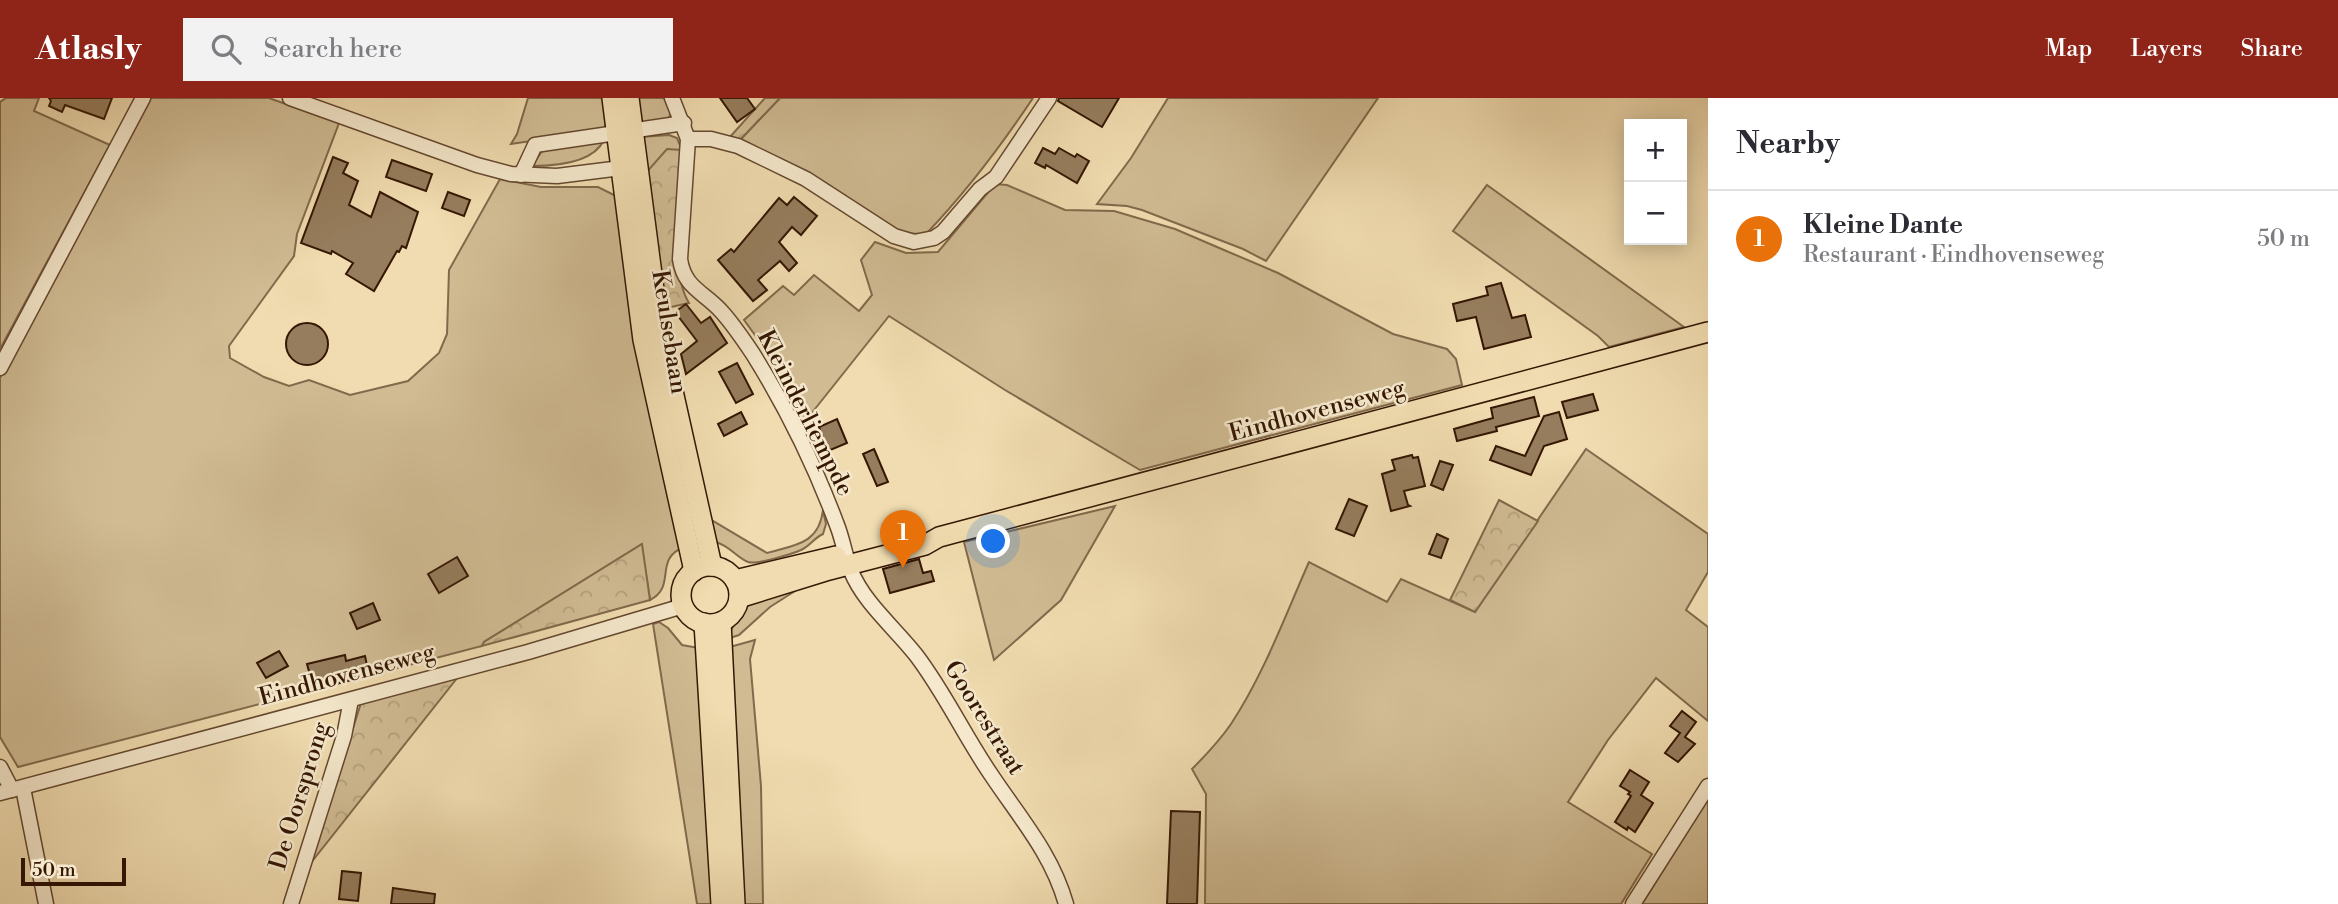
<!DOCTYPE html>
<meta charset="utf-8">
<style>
body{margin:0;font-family:"Libre Bodoni",serif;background:#f2f2f3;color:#2b2b33}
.controls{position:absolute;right:21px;top:21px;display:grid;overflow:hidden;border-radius:0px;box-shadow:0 4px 18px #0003}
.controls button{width:63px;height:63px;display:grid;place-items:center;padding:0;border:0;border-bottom:2px solid #e1e1e2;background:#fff;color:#2b2b33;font:35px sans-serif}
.scale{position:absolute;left:21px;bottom:18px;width:105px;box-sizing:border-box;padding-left:7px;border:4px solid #351703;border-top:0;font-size:19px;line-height:24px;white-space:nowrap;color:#351703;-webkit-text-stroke:5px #f5e8cc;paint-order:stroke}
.you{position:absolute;left:994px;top:444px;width:24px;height:24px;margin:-18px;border:5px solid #fff;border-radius:50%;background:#1a73e8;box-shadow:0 0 0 10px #1a73e833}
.badge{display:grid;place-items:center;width:46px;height:46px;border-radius:50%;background:#8f2418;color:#fff;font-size:23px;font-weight:700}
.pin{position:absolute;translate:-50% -58px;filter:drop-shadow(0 2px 4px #0008)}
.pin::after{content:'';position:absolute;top:37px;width:24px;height:21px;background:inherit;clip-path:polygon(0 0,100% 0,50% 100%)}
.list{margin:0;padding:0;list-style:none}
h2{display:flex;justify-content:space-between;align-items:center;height:91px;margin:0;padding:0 28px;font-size:30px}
h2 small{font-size:23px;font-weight:400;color:#7c7c81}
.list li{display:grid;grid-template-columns:46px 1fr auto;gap:21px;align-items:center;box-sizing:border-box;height:98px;padding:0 28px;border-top:2px solid #e1e1e2}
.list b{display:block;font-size:26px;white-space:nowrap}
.list p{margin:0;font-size:23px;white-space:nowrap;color:#7c7c81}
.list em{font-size:23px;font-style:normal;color:#7c7c81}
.icon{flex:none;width:38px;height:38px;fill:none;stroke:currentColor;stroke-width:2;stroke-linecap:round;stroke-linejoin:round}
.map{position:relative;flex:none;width:1708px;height:806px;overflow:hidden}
header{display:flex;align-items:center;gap:42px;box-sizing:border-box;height:98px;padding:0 35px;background:#8f2418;color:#fff}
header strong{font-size:33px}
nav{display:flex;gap:38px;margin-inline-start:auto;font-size:24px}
.search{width:490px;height:63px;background:#f2f2f3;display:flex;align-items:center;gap:18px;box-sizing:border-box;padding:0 24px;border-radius:0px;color:#7c7c81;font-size:26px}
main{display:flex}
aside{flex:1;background:#fff}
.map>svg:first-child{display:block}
.grass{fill:#d0bb93;stroke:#82694b;stroke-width:2}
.forest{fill:url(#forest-crowns);stroke:#82694b;stroke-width:2}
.building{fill:#967d5d;stroke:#351703;stroke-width:2}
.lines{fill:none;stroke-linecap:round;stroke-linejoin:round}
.minor-casing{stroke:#64482e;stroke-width:17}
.major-casing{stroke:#351703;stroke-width:22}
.minor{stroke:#f5e8cc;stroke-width:14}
.major{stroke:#f0dcb0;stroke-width:19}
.labels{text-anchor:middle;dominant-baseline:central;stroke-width:5;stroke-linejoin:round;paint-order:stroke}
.street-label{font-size:24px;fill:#351703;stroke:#f5e8cc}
</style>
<header>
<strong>Atlasly</strong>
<div class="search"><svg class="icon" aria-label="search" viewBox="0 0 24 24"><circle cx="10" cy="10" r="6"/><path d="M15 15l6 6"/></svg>Search here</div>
<nav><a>Map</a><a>Layers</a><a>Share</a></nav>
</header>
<main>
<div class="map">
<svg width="1708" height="806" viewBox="0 0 1708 806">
<defs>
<pattern id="forest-crowns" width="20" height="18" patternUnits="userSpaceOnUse" patternTransform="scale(1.75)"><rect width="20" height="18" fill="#d0bb93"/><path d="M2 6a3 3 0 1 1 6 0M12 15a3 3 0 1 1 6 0" fill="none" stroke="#b3a07d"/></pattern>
</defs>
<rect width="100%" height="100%" fill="#f0dcb0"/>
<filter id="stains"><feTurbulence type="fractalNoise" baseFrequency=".00286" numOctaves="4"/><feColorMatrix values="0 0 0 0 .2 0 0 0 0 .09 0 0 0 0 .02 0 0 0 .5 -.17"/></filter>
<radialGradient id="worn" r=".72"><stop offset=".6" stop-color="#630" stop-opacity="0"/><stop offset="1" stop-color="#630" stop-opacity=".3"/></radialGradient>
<g class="grass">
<path d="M6 0H39L34 13 110 47 0 251V4Z"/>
<path d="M151 0H269L339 25 297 136 294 158 229 248 230 260 264 279 289 288 309 282 350 297 408 283 439 255 447 236 449 172 500 81 541 89H598L618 99 684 449C653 461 677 489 650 502L641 447 484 544 482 548 18 669 0 639V280Z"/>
<path d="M528 0H603L606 32 511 46 517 36Z"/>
<path d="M634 0H664L671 15 668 22 638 30Z"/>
<path d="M780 0H1033C1001 48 966 94 926 136 883 137 870 113 836 92 805 72 772 58 739 43Z"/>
<path d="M1168 0H1378L1266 163 1243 151 1142 112 1127 108 1097 106 1131 60Z"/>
<path d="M669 37 677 40 682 52 644 77 640 39Z"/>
<path d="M604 42C593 65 555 68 532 68L542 53Z"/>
<path d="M995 86 1007 87 1065 112 1114 113 1175 131 1224 152 1278 175 1393 236 1447 251 1456 261 1462 287 1140 372 1005 292 889 218 803 326 771 259 744 222 783 188 794 197 814 177 859 213 872 197 861 162 875 144 906 155 938 154Z"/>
<path d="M1487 87 1684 229 1609 249 1598 238 1453 133Z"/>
<path d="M1586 351 1708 436V474L1686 512 1708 529V623L1656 580 1608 642 1568 704 1652 756 1621 806H1205L1206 696 1192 671C1206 657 1220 642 1231 626 1264 576 1285 518 1309 464L1387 504 1401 481 1475 514Z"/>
<path d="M1115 408 1061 502 994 562 964 444Z"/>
<path d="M823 412 826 426 823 436C814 440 810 448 801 452 792 456 756 467 748 464 736 459 729 447 715 444L703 417 767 455C795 447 819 446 823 412Z"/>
<path d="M806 486 770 509 739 537 727 541C732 526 744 516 747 500Z"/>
<path d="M659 524 668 530 682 547 699 550 718 806H697L653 526Z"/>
<path d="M755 542 750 561 761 688 763 806H740L726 550Z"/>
<path d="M1708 701V806H1642Z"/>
</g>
<g class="forest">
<path d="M765 0H780L739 43 729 40Z"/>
<path d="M667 51 682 52C680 92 668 171 689 205L662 211 644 77Z"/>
<path d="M1499 402 1538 423 1475 514 1450 502Z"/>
<path d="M642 446 650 502 482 548 484 544Z"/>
<path d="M458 579 310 766 361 605Z"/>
</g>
<g class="building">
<path d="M49 0H112L104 21 65 7 62 14 49 8 51 3Z"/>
<path d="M720 0H747L755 11 737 24Z"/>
<path d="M1059 0H1119L1102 29 1058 3Z"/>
<path d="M1043 50 1055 56 1059 50 1075 59 1077 56 1089 63 1077 85 1046 67 1045 70 1035 65Z"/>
<path d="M333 59 348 65 343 75 358 83 349 107 371 119 380 94 418 114 406 150 402 148 399 154 397 153 374 193 346 176 353 165 332 153 331 156 301 145Z"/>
<path d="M392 62 432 76 426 93 386 79Z"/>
<path d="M448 94 470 102 464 118 442 110Z"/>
<path d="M794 99 817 118 801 137 792 129 779 144 797 165 789 173 780 163 758 182 767 192 753 203 718 162 731 151 734 154 779 100 787 107Z"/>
<path d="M1501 185 1512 220 1525 217 1531 239 1484 251 1476 219 1457 223 1453 206 1488 197 1486 189Z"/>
<path d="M686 206 701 225 710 219 727 245 686 276 681 256 697 243 675 214Z"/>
<circle cx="307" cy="246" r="21"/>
<path d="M737 265 753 296 736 305 719 274Z"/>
<path d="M1593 296 1598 312 1567 320 1562 304Z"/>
<path d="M1534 299 1539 318 1496 329 1497 333 1457 343 1454 331 1493 320 1491 310Z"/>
<path d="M741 314 747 326 724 338 718 326Z"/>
<path d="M1559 314 1567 341 1544 348 1531 377 1490 362 1496 348 1525 358 1544 318Z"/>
<path d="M837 321 847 345 828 353 819 329Z"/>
<path d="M874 351 888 384 877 388 863 356Z"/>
<path d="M1412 357 1413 360 1418 359 1425 388 1404 393 1408 407 1410 408 1391 413 1382 376 1395 372 1392 362Z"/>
<path d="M1440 363 1453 367 1443 392 1431 387Z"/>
<path d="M1349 401 1367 408 1354 438 1336 431Z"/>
<path d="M1437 436 1448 441 1441 460 1429 456Z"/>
<path d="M457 459 468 478 439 495 428 476Z"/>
<path d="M919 461 923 475 931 473 934 483 890 495 883 471Z"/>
<path d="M373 505 380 522 357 531 350 515Z"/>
<path d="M279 553 288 568 266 580 257 565Z"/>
<path d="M345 557 346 563 365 558 369 577 314 592 307 566Z"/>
<path d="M1682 613 1696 624 1685 639 1695 646 1678 664 1665 655 1680 635 1670 628Z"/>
<path d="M1630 672 1649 684 1641 697 1653 705 1635 734 1628 729 1627 732 1615 724 1631 698 1628 696 1630 694 1620 688Z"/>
<path d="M1171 713 1200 714 1197 806H1167Z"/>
<path d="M342 773 361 775 358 803 339 801Z"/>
<path d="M393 790 435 796 434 806H391Z"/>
</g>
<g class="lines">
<g class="minor-casing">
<g id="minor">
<path d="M290 0 477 67 511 76 557 78 629 69"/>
<path d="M672 0 688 41 680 161C684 190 704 194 721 213 733 226 743 241 753 256 786 309 815 368 837 427 843 442 845 458 851 473 864 505 895 530 916 557 945 595 965 639 992 678 1020 720 1052 756 1066 806"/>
<path d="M688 41H711L738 48 806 81 894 138 914 144 934 140 943 134 980 91 996 79 1049 0"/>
<path d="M521 77 535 47 684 25"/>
<path d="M0 270 143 0"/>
<path d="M0 669 12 692"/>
<path d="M23 690 46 806"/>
<path d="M0 695 528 554 683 508"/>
<path d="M291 806 344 638 351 602"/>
<path d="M1633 806 1708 688"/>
</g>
</g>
<g class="major-casing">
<g id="major">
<path d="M612 0 643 242 694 473"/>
<path d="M629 0 659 230 712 468"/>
<circle cx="710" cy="497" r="29"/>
<path d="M735 482 836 458"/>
<path d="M739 500 829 472 925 447 939 439 1708 234"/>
<path d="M721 524 735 806"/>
<path d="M704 525 721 806"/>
</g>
</g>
<use href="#minor" class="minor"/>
<use href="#major" class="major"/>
</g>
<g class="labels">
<g class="street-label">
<text transform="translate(669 234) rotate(81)">Keulsebaan</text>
<text transform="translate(1317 313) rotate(-15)">Eindhovenseweg</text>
<text transform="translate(805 315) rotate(63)">Kleinderliempde</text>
<text transform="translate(347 577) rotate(-15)">Eindhovenseweg</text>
<text transform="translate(984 620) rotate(58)">Goorestraat</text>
<text transform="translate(300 698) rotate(-73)">De Oorsprong</text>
</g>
</g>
<rect width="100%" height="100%" filter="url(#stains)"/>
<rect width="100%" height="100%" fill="url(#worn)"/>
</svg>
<div class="controls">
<button>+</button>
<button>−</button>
</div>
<div class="scale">50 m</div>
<div class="you"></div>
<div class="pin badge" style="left:903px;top:470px;background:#e8710a">1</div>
</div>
<aside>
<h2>Nearby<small></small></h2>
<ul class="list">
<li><span class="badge" style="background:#e8710a">1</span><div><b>Kleine Dante</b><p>Restaurant · Eindhovenseweg</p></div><em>50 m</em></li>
</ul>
</aside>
</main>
